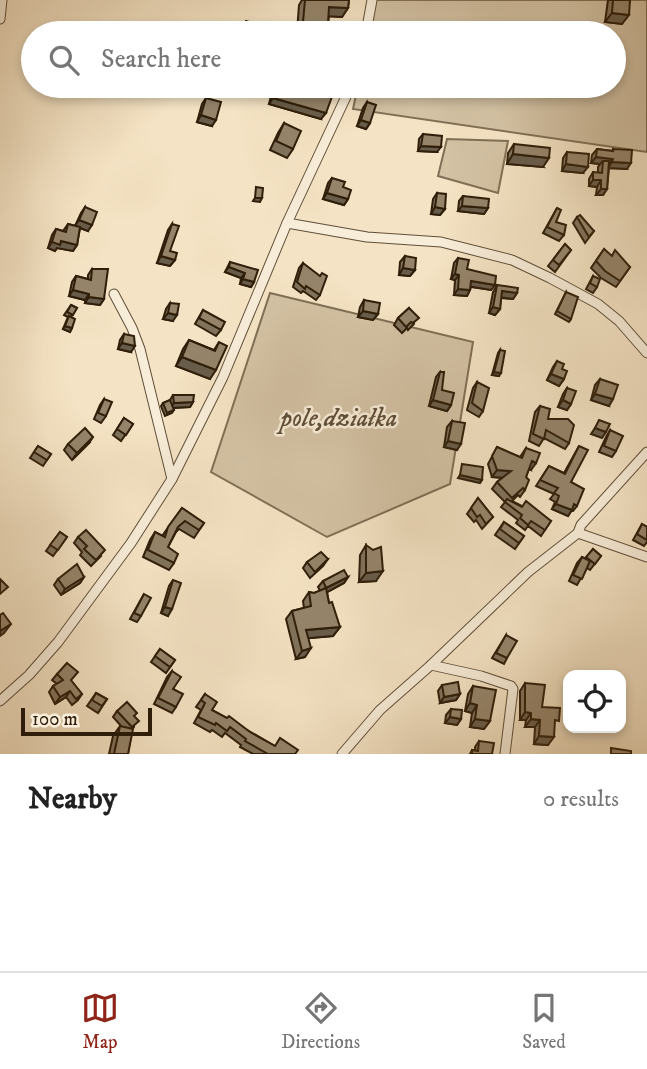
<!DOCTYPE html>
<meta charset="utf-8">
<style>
body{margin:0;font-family:"IM FELL DW Pica",serif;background:#f2f2f2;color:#222}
.controls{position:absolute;right:21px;bottom:21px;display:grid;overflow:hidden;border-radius:14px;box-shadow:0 4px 10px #0003}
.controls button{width:63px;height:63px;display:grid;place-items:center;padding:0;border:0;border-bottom:2px solid #e0e0e0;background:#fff;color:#222;font:35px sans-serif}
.scale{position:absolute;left:21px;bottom:18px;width:131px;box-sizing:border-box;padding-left:7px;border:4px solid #2f1e09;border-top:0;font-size:19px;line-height:24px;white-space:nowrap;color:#2f1e09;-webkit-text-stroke:5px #f8edd9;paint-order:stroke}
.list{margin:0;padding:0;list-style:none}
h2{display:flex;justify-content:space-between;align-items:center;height:91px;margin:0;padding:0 28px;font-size:30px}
h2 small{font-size:23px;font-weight:400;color:#767676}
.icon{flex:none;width:38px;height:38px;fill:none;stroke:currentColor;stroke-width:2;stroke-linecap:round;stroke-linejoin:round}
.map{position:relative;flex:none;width:647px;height:754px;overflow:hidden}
.search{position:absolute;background:#fff;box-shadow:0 4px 10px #0003;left:21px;right:21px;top:21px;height:77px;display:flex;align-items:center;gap:18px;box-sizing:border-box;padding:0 24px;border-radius:38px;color:#767676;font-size:26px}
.sheet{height:217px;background:#fff}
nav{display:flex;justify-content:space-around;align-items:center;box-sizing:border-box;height:98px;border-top:2px solid #e0e0e0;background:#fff;font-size:19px;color:#767676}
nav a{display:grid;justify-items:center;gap:4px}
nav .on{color:#8f2418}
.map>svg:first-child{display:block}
.green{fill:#d3c2a4;stroke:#817056;stroke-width:2}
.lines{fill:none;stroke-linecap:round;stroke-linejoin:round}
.street-casing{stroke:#604f38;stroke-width:11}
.street{stroke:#f8edd9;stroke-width:9}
.wall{fill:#80725b;stroke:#2f1e09;stroke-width:2}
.shaded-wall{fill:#685c4a;stroke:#2f1e09;stroke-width:2}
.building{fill:#95846a;stroke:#2f1e09;stroke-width:2}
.labels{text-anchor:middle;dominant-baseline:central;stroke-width:5;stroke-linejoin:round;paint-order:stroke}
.park-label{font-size:26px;font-style:italic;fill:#604f38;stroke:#f8edd9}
</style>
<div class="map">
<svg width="647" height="754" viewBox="0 0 647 754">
<rect width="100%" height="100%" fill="#f4e3c4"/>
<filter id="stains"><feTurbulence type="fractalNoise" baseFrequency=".00286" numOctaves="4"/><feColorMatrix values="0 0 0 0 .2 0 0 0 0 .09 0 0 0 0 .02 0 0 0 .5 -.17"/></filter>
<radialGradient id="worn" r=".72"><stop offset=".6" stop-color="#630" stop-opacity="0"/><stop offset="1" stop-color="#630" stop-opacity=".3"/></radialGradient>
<g class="green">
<path d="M375 0H647V152L353 109 358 86H614V33H368Z"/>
<path d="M447 139 508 141 498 193 438 176Z"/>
<path d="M270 293 473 342 450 484 327 537 211 472Z"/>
</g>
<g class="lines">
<g class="street-casing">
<g id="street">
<path d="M0 19 2 0"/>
<path d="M366 33 372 0"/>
<path d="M287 223 367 237 441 242 512 260 550 278 598 304 619 321 647 353"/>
<path d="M114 294 132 328 140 349 172 479"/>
<path d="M578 533 647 557"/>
<path d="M431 665 481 676 511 686 513 689 505 754"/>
<path d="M0 701 29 675 58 642 131 543 172 479 223 377 287 223 351 86"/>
<path d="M342 754 380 710 431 665 528 572 578 533 581 525 647 452"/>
</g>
</g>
<use href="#street" class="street"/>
</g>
<g class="wall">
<path d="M302 0H349L348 8 342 17 329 16 328 23 322 33 297 31 299 5Z"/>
<path d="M608 0H630L622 24 605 22Z"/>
<path d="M244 86H265L260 96 243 95Z"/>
<path d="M280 86H308L321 119 269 104 271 96 276 90 278 91Z"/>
<path d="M206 98 212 126 197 122 202 104Z"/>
<path d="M367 102 370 123 366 129 357 126 363 108Z"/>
<path d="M284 123 293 149 287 158 270 150 278 133Z"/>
<path d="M423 134 437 152 418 151 419 139Z"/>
<path d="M514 144 543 167 507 164 508 153Z"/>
<path d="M597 149 612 151 613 149 627 169 609 168 607 189 603 195H596L597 187 589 186V179L593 172 598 173V167L600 164 591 163 592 155Z"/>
<path d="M567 152 583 173 562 171 563 158Z"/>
<path d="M332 178 343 187 348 199 344 205 323 199 328 183Z"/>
<path d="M437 193 445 209 440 215 431 214 433 199Z"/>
<path d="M463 196 488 208 484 214 458 211 459 201Z"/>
<path d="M85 207 88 231 80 228 77 245 73 251 57 248 55 251 48 248 52 235 56 229 63 231 68 224 75 226 81 213Z"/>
<path d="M557 208 556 222 564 235 559 241 543 233Z"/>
<path d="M577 217 594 231 585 243 573 223Z"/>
<path d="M172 224 170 251 175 260 170 266 157 263 168 230Z"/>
<path d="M565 244 571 250 555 272 548 266Z"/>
<path d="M604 249 611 256 630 267 616 287 601 278 591 268Z"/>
<path d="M405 256 415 270 410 276 399 275 400 262Z"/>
<path d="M458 258 467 269 495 285 491 290 471 287 467 296 454 295 455 280 451 279 454 263Z"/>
<path d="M230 262 254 282 251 287 240 284 241 278 225 272Z"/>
<path d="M303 263 320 295 316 300 303 291 301 293 293 287 299 268Z"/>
<path d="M92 269 104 299 100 305 85 303V300L69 296 72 282 76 276 88 279V275Z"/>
<path d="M593 276 597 287 593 293 586 289Z"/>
<path d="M497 285 517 293 513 299 501 298 500 309 495 315 489 313 493 292Z"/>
<path d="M566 292 571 319 569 322 555 314Z"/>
<path d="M364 300 378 314 373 320 358 317 360 307Z"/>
<path d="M170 303 173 321 163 319 166 309Z"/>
<path d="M71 305 77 308 71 317 72 328 70 332 63 329 68 317 64 315Z"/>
<path d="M409 308 414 324 408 330 407 328 402 333 394 325 398 318Z"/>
<path d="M203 310 221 330 216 336 195 324Z"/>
<path d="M124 334 131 352 118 349 120 340Z"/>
<path d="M189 340 214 350 219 342 210 379 176 366 183 349Z"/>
<path d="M500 350 499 376 492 375 498 353Z"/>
<path d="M557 361 562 369 564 379 559 386 547 380 553 367Z"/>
<path d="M440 372 442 390 451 405 447 411 429 406 436 377Z"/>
<path d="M600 379 609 406 591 400 595 385Z"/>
<path d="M477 382 483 411 479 417 467 410 473 388Z"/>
<path d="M567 388 571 404 567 410 558 407 563 394Z"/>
<path d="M173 395 193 402 190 407 173 408 174 410 172 413 165 416 161 406 163 403 170 400Z"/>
<path d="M104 399 106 416 101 423 94 419 100 405Z"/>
<path d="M540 406 548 419 569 443 565 449 544 438 539 446 529 441 535 412Z"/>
<path d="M124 418 133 424 121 441 113 435Z"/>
<path d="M452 421 457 450 444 447 447 427Z"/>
<path d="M610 430 616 451 612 457 599 452 606 437Z"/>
<path d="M89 443 72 460 64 450 68 444Z"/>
<path d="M38 446 51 454 43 466 30 458Z"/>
<path d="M579 446 571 482 577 506 573 511H571L568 516 552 509 555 502 550 499 554 494 536 486 549 466 564 473Z"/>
<path d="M497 447 520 457 526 448 531 470 529 469 526 477 525 490 520 497 518 495 512 501 551 521 541 536 528 526 525 530 516 523 518 520 501 507 505 502 492 489 497 482 502 478 492 477 488 464Z"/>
<path d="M478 498 493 517 482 529 476 520 474 522 467 514Z"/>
<path d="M182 508 204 523 194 538 179 529 176 532 168 547 174 563 169 570 143 557 150 540 155 532 162 536Z"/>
<path d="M504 522 524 536 515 549 495 535Z"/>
<path d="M642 524 647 527V542L644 546 633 540Z"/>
<path d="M60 532 67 537 53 556 46 551Z"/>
<path d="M78 537 101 556 91 566 80 555 82 552 74 543Z"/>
<path d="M366 545 376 581 359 582 360 555Z"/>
<path d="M593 549 601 556 590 570 587 568 577 585 569 581 577 563 582 557 585 559Z"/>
<path d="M328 559 323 566 310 578 303 568 307 562Z"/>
<path d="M84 577 80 583 61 595 54 585 58 579Z"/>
<path d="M348 577 344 583 327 592 329 603 340 627 333 636 308 638 305 657 296 659 286 619 292 611 304 608 303 601 309 592 314 593 320 591 318 587 323 581Z"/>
<path d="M173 580 168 616 161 613 169 586Z"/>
<path d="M144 594 141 616 137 622 130 619Z"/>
<path d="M506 635 507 658 504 664 492 658Z"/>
<path d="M160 649 175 660 166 673 151 662Z"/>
<path d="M172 671 176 707 172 713 154 704 167 677Z"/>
<path d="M57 674 71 681 82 694 78 700 72 705 66 697 55 704 49 692 53 686 57 684 52 680Z"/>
<path d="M525 683 554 727 548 745 534 744 535 727H525L526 720H520V691Z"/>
<path d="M442 685 460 694 456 700 440 703 438 691Z"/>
<path d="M473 686 490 721 484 729 470 727 472 713 465 711 468 694Z"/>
<path d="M96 693 107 699 98 713 87 706Z"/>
<path d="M205 694 212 710 275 746 295 754H253L240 747 241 745 225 733 222 737 212 730 210 732 194 723 201 710 196 707Z"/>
<path d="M451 709 461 719 457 725 445 723 446 715Z"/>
<path d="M117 711 134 716V727L132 729 128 754H109L113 736 120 726 122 727 113 717Z"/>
<path d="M479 741 492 754H470L472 750H475V747Z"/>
</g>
<g class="shaded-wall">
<path d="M329 7 348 8 342 17 323 16Z"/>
<path d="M612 13 629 15 622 24 605 22Z"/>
<path d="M303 22 328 23 322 33 297 31Z"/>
<path d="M244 29 249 31 248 33H241Z"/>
<path d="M247 88 264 90 260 96 243 95Z"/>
<path d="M273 98 326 113 321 119 269 104Z"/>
<path d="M201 115 216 120 212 126 197 122Z"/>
<path d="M361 120 370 123 366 129 357 126Z"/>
<path d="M421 146 441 147 437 152 418 151Z"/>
<path d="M513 154 549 158 543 167 507 164Z"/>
<path d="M596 157 613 159 608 165 603 161 600 164 591 163Z"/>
<path d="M612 162 631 163 627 169 608 168Z"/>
<path d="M566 164 588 167 583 173 562 171Z"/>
<path d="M593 180H601L597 187 589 186Z"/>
<path d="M601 189H607L603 195H596Z"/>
<path d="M327 193 348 199 344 205 323 199Z"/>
<path d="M255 198H262L260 202 253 201Z"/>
<path d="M462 206 488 208 484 214 458 211Z"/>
<path d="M435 207 445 209 440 215 431 214Z"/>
<path d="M79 220 92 225 88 231 75 226Z"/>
<path d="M61 241 77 245 73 251 57 248 55 251 48 248 52 242Z"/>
<path d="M161 256 175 260 170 266 157 263Z"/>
<path d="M229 267 245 273 241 278 225 272Z"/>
<path d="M403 268 415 270 410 276 399 275Z"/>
<path d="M455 274 459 275 455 280 451 279Z"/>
<path d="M243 279 254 282 251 287 240 284Z"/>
<path d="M471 281 495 285 491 290 467 286Z"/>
<path d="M458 289 470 290 467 296 454 295Z"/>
<path d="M73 290 89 294 85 300 69 296Z"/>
<path d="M502 291 517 293 513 299 497 297Z"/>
<path d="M89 297 104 299 100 305 85 303Z"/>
<path d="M493 307 500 309 495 315 489 313Z"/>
<path d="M363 311 378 314 373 320 358 317Z"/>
<path d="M168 313 177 315 173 321 163 319Z"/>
<path d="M65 326 72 328 70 332 63 329Z"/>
<path d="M122 343 135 346 131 352 118 349Z"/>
<path d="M182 357 216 370 210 379 176 366Z"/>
<path d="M494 372 501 373 499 376 492 375Z"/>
<path d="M551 374 564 379 559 386 547 380Z"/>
<path d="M595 394 613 399 609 406 591 400Z"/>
<path d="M433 400 451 405 447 411 429 406Z"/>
<path d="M563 400 571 404 567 410 558 407Z"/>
<path d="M193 402 190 407 170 408 174 403Z"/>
<path d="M595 428 606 432 602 438 591 434Z"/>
<path d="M93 437 89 443 72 460 77 453Z"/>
<path d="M448 441 461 444 457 450 444 447Z"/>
<path d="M532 461 536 463 531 470 527 468Z"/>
<path d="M497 470 511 471 506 478 492 477Z"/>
<path d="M460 475 482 480 480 483 458 478Z"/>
<path d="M556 504 572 510 568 516 552 509Z"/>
<path d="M383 571 376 581 359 582 366 573Z"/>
<path d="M84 577 80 583 61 595 65 589Z"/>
<path d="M348 577 344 583 322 595 326 588Z"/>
<path d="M165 607 172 609 168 616 161 613Z"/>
<path d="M11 624 4 633 0 636V631Z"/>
<path d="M340 627 333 636 300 639 306 630Z"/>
<path d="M311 648 305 657 296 659 302 651Z"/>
<path d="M70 691 66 697 55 704 60 697Z"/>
<path d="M460 694 456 700 440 703 444 697Z"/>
<path d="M470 703 477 705 472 713 465 711Z"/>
<path d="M525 712 531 713 526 720H520Z"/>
<path d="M450 717 461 719 457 725 445 723Z"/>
<path d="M475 719 490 721 484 729 470 727Z"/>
<path d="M531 719 540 720 535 727H525Z"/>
<path d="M539 736 554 737 548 745 534 744Z"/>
</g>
<g class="building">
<path d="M305 0H349L348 8 329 7 328 23 303 22Z"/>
<path d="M613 0H630L629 15 612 13Z"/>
<path d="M246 21 271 30 269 33H248L249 31 244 29Z"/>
<path d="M247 86H265L264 90 247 88Z"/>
<path d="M282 86H308L333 94 326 113 273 98 276 90 280 91Z"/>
<path d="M206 98 221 102 216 120 201 115Z"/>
<path d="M367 102 376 105 370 123 361 120Z"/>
<path d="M284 123 301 131 293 149 276 141Z"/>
<path d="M423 134 442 136 441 147 421 146Z"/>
<path d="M514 144 550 148 549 158 513 154Z"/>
<path d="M597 149 613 151V149L632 150 631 163 612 162 613 159 596 157Z"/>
<path d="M567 152 589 154 588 167 566 164Z"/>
<path d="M603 161H609L607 189H601V180H593V172L602 173Z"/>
<path d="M332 178 345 182 343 187 351 190 348 199 327 193Z"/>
<path d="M256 187 263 188 262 198H255Z"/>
<path d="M437 193 446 194 445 209 435 207Z"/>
<path d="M463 196 489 199 488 208 462 206Z"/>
<path d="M85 207 97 212 92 225 79 220Z"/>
<path d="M557 208 561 210 556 222 566 225 564 235 547 227Z"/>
<path d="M580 215 594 231 589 237 577 217Z"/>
<path d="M68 224 80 227 77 245 61 241 60 245 52 242 56 229 66 232Z"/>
<path d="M172 224 179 226 170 251 177 253 175 260 161 256Z"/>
<path d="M565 244 571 250 559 265 553 260Z"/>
<path d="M604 249 612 256 615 250 630 267 620 281 605 271 596 261Z"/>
<path d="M405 256 416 258 415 270 403 268Z"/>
<path d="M458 258 469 260 467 269 496 276 495 285 471 281 470 290 458 289 459 275 455 274Z"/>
<path d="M230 262 258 270 254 282 243 279 245 273 229 267Z"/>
<path d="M303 263 320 276 322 273 327 276 320 295 306 286 305 289 297 282Z"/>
<path d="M92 269H108L104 299 89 297V294L73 290 76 276 91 280Z"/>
<path d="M593 276 600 279 597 287 590 283Z"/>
<path d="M497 285 518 288 517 293 502 291 500 309 493 307Z"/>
<path d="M566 292 578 297 571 319 557 311Z"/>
<path d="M364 300 380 303 378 314 363 311Z"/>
<path d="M170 303 179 304 177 315 168 313Z"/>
<path d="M71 305 77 308 73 315 67 312Z"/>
<path d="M409 308 419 318 413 323 411 322 406 327 398 318Z"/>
<path d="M203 310 225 322 221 330 199 318Z"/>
<path d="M69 316 75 319 72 328 65 326Z"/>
<path d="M124 334 134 336 135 346 122 343Z"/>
<path d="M189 340 215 351 219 342 227 346 216 370 182 357Z"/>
<path d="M500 350 505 351 501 373 494 372Z"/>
<path d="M557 361 564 364 562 369 567 371 564 379 551 374Z"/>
<path d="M440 372H444L442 390 454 393 451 405 433 400Z"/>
<path d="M600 379 618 385 613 399 595 394Z"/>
<path d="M477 382 489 388 483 411 472 403Z"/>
<path d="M567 388 576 391 571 404 563 400Z"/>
<path d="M173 395H194L193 402 174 403Z"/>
<path d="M104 399 112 402 106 416 98 413Z"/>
<path d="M170 400 174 410 167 413 163 403Z"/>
<path d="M540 406 550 409 548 419H568L574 425 569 443 546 430 544 439 533 434Z"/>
<path d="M124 418 133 424 126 435 117 429Z"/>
<path d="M599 420 610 424 606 432 595 428Z"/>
<path d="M452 421 465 423 461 444 448 441Z"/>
<path d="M85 428 93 437 77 453 68 444Z"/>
<path d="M610 430 623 436 616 451 604 446Z"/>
<path d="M38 446 51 454 47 460 34 452Z"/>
<path d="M579 446 588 450 571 482 584 489 577 506 574 504 572 510 556 504 559 496 554 493 558 488 540 480 549 466 565 474Z"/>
<path d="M497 447 522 458 526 448 540 453 536 463 532 461 526 477 529 480 525 490 523 488 512 498 497 482 511 471 497 470 492 456Z"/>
<path d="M462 464 483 467 482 480 460 475Z"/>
<path d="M478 498 493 517 486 524 480 515 477 517 471 508Z"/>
<path d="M507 499 522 507 526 501 551 521 545 530 531 521 528 525 520 518 522 515 505 502Z"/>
<path d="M182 508 204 523 199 530 185 521 178 527 168 547 178 554 174 563 148 550 155 532 165 537 168 527Z"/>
<path d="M504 522 524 536 519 543 500 529Z"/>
<path d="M642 524 647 527V540L637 534Z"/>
<path d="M86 530 105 550 96 560 84 549 87 546 78 537Z"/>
<path d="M60 532 67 537 58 550 50 545Z"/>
<path d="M366 545 373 550 381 547 383 571 366 573Z"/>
<path d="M593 549 601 556 595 564 586 557Z"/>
<path d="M321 552 328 559 315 572 307 562Z"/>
<path d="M582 557 590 561 582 579 573 575Z"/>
<path d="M77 564 84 577 65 589 58 579Z"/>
<path d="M344 570 348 577 326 588 323 581Z"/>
<path d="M0 579 8 587 0 594Z"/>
<path d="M173 580 181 583 172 609 165 607Z"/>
<path d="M326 588 329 603 332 602 340 627 306 630 311 648 302 651 292 611 311 606 309 592 314 593Z"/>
<path d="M144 594 151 598 141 616 134 613Z"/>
<path d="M3 613 11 624 0 631V615Z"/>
<path d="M506 635 517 641 507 658 496 653Z"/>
<path d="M160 649 175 660 170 667 155 656Z"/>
<path d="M67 663 78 672 71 680 82 694 76 699 70 691 60 697 53 686 63 680 57 674Z"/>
<path d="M172 671 181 677 173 689 183 694 176 707 158 698Z"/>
<path d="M458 682 460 694 444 697 442 685Z"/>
<path d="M525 683 545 685 542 707 560 708 559 721 555 720 554 737 539 736 540 720 531 719V713L525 712Z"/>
<path d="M473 686 496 690 490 721 475 719 477 705 470 703Z"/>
<path d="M96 693 107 699 102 706 92 700Z"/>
<path d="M205 694 217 702 212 710 227 718 229 716 250 732 275 746 280 738 298 750 295 754H268L245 741 246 739 230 727 227 731 216 723 215 725 198 717 205 703 201 700Z"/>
<path d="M127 702 137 713 134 716 139 721 132 727 117 711Z"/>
<path d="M451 709 462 710 461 719 450 717Z"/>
<path d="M120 726 133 729 128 754H114Z"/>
<path d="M479 741 494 743 492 754H472V750L478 751Z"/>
<path d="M611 748 631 751V754H611Z"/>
</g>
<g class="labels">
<g class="park-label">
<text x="339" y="418">pole,działka</text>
</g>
</g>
<rect width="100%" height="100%" filter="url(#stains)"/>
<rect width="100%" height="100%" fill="url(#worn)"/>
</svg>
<div class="controls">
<button><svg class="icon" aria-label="locate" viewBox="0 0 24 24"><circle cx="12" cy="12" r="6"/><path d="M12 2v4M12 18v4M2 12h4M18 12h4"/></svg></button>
</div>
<div class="scale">100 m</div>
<div class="search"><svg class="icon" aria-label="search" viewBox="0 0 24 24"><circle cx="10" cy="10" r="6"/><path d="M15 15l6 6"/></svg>Search here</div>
</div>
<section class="sheet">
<h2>Nearby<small>0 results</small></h2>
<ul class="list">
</ul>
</section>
<nav>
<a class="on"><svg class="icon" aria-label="map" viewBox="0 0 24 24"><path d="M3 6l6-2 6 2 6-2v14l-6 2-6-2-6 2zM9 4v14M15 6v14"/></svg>Map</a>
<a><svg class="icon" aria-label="directions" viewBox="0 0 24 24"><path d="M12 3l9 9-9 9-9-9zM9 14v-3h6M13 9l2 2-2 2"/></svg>Directions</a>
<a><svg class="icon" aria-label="saved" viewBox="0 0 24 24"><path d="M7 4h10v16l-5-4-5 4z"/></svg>Saved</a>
</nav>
